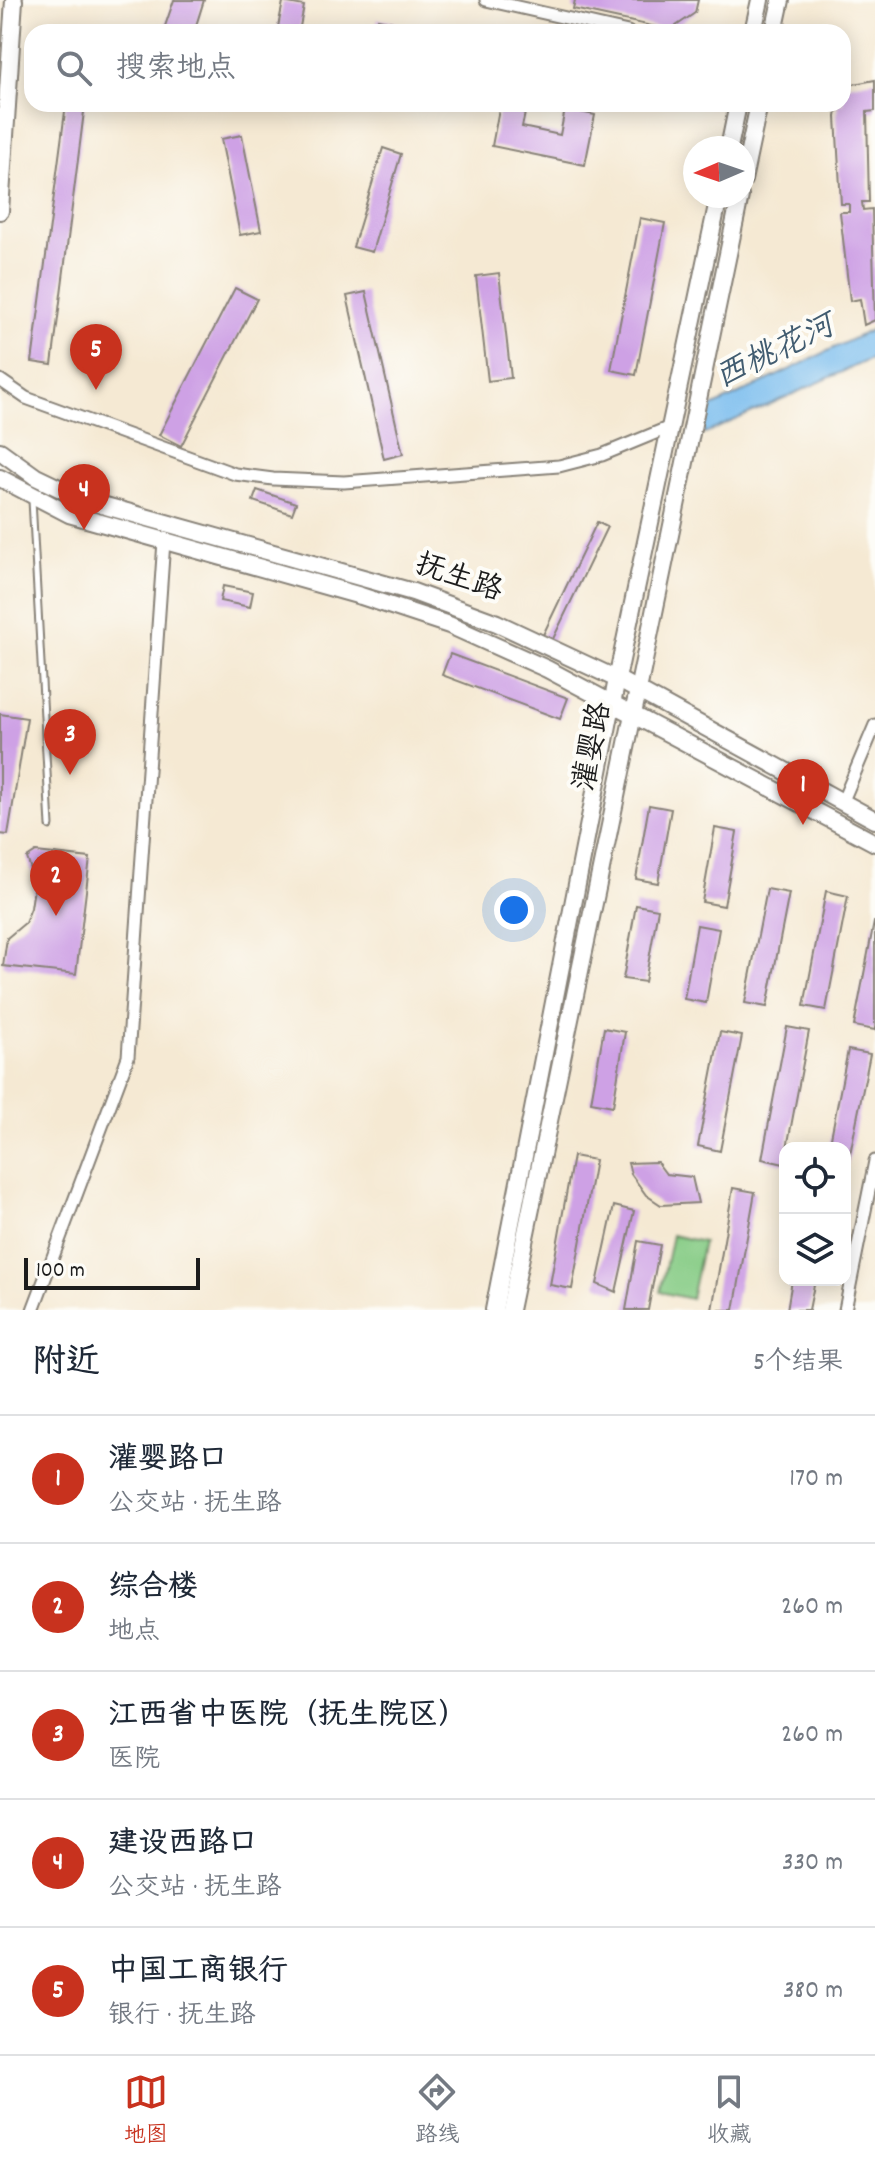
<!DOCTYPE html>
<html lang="zh">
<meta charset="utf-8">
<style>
body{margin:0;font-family:Dekko,"LXGW WenKai TC",sans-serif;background:#f6f6f7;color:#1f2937}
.controls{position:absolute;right:24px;bottom:24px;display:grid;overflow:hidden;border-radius:16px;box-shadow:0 4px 20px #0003}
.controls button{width:72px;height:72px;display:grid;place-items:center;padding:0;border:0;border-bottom:2px solid #e0e1e3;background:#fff;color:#1f2937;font:40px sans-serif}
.compass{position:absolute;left:683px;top:136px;width:72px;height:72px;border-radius:50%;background:#fff;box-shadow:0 4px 20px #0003;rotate:268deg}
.scale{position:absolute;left:24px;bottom:20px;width:176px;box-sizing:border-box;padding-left:8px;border:4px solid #1c1c1c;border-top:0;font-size:22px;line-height:28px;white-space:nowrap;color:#1c1c1c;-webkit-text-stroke:6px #fdfcf7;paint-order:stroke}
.you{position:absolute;left:514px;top:910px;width:28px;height:28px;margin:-20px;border:6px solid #fff;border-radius:50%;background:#1a73e8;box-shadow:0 0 0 12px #1a73e833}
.badge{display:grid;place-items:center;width:52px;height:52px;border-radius:50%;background:#c8321e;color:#fff;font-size:26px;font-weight:700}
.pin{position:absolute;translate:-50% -66px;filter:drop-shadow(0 2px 4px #0008)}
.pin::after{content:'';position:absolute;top:42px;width:28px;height:24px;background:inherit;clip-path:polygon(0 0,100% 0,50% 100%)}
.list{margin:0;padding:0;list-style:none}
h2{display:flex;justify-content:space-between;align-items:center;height:104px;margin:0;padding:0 32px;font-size:34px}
h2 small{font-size:26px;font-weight:400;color:#747a83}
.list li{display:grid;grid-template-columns:52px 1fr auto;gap:24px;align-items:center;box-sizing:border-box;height:128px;padding:0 32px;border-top:2px solid #e0e1e3}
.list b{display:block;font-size:30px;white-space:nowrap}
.list p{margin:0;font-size:26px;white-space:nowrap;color:#747a83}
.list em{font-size:26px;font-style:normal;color:#747a83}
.icon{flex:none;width:44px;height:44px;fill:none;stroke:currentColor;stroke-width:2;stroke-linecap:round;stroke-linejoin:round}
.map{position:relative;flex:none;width:875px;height:1310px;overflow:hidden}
.search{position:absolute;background:#fff;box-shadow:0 4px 20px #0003;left:24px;right:24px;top:24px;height:88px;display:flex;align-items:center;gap:20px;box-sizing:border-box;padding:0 28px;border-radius:24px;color:#747a83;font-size:30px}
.sheet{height:744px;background:#fff}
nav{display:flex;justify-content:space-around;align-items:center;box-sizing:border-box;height:112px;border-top:2px solid #e0e1e3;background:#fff;font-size:22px;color:#747a83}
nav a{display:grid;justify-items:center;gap:4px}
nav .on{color:#c8321e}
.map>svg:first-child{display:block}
.green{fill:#87cc86;stroke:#527451;stroke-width:2}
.water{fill:#78bcee;stroke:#4a6c85;stroke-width:2}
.building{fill:#cea1e5}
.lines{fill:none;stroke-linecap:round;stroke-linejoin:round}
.service-casing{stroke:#888278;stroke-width:9}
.minor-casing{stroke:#888278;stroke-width:15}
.secondary-casing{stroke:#888278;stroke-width:20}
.service{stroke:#fff;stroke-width:5}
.minor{stroke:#fff;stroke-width:11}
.secondary{stroke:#fff;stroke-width:16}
.labels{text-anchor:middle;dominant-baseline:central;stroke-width:8;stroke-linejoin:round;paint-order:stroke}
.street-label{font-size:30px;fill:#1c1c1c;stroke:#fdfcf7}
.water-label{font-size:32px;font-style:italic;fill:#415c70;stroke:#fdfcf7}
</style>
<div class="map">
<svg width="875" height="1310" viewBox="0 0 875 1310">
<rect width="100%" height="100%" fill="#fdfcf7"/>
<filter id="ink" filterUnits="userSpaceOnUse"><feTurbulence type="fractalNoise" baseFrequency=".0125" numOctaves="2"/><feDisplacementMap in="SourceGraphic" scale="16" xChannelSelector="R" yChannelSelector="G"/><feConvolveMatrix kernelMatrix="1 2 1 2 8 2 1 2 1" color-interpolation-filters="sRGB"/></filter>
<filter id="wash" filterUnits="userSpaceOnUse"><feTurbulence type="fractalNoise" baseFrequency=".006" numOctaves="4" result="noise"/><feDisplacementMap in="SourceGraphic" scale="32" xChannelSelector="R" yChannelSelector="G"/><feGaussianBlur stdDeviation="1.8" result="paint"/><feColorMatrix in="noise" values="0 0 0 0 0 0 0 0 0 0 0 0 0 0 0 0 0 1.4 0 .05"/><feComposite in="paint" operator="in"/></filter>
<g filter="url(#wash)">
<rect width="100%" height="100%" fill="#f5e9d3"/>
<path class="green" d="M672 1235 703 1242 691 1299 660 1292Z"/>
<path class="water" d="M875 328V357L704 434V411Z"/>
<g id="blocks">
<g class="building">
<path d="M174 0H204L194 32H163Z"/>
<path d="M575 0H698L695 13 670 30 573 9Z"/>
<path d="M283 2 304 6 299 32H277Z"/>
<path d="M378 19 398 23 396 32H375Z"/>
<path d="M875 80V111L867 112 869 202H862L863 210 872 209 875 320 864 325 860 299 850 301 840 212H849V204H841L836 117 838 104H843V86Z"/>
<path d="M66 104H85L52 365 32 362Z"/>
<path d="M361 104H382L381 111 360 107Z"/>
<path d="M500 104H527L522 127 560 135 565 109 595 115 585 165 492 146Z"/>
<path d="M242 135 261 231 240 235 221 139Z"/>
<path d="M383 148 401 154 372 252 353 247Z"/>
<path d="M640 218 665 223 636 375 611 370Z"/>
<path d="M499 273 511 378 488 381 476 276Z"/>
<path d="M235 288 257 299 181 446 159 435Z"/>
<path d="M366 292 403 454 384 459 347 296Z"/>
<path d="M257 490 296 503 292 514 253 501Z"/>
<path d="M597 522 607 527 552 641 542 637Z"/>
<path d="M223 586 253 592 250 607 220 601Z"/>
<path d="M450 654 568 698 560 719 442 675Z"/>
<path d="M0 714 27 718 8 835 0 834Z"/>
<path d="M649 805 671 809 658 883 636 879Z"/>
<path d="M715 828 737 832 724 906 702 902Z"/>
<path d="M36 852 90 858 76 974 3 966 7 938 25 923 31 908 35 881 27 858Z"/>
<path d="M767 889 789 893 767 1007 745 1003Z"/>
<path d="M826 891 848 896 826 1010 804 1006Z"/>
<path d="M636 905 658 909 645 982 623 979Z"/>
<path d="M874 922H875V1030L854 1026Z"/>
<path d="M697 925 719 929 706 1003 684 999Z"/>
<path d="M787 1027 809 1031 784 1164 762 1159Z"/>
<path d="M604 1028 625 1032 613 1106 591 1102Z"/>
<path d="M720 1032 742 1036 720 1151 698 1146Z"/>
<path d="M848 1050 870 1054 846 1174 845 1148H829Z"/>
<path d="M573 1156 595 1160 572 1289 550 1285Z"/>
<path d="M657 1162 666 1174 692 1177 698 1203 661 1205 646 1195 631 1174 628 1163Z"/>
<path d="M733 1188 755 1192 734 1310H712Z"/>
<path d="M614 1206 634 1211 616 1292 597 1284Z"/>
<path d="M638 1241 660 1245 648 1310H626Z"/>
<path d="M792 1280H815L809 1310H787Z"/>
</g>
</g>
</g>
<g filter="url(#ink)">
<use href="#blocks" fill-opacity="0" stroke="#888278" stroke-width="2"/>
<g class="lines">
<g class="service-casing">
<path id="service" d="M32 500 50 826"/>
</g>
<g class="minor-casing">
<g id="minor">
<path d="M486 0 628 32"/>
<path d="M0 380 26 398 235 474 273 479 344 482 559 466 602 455 670 427"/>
<path d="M842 803 875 725"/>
<path d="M33 1310 128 1057 164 541"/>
<path d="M845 1310 875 1161"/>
</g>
</g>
<g class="secondary-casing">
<g id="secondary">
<path d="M753 32 760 0"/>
<path d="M774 32 781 0"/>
<path d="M729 148 738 104"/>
<path d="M743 180 759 104"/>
<path d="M0 211 14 0"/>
<path d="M0 451 36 477 84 500 413 592 497 623 617 679 875 820"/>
<path d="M0 478 69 514 361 596 449 625 547 669 875 843"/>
<path d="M494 1310 617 679 719 196"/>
<path d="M510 1310 740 196"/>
</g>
</g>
<use href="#service" class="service"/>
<use href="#minor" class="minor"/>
<use href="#secondary" class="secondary"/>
</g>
</g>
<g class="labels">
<g class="street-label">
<text transform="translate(458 580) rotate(19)">抚生路</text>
<text transform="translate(595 747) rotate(-79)">灌婴路</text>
</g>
<g class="water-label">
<text transform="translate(776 354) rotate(-26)">西桃花河</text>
</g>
</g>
</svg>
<div class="controls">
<button><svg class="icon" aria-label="locate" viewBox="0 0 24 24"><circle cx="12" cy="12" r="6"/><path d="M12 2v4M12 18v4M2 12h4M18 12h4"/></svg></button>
<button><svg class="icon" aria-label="layers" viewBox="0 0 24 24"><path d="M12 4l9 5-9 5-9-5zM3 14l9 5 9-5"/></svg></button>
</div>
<svg class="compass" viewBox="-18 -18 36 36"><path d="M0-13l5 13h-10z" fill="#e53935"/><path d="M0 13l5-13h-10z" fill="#747a83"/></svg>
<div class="scale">100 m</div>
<div class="you"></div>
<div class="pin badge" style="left:803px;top:825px">1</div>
<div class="pin badge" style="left:56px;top:916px">2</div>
<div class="pin badge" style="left:70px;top:775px">3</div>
<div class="pin badge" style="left:84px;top:530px">4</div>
<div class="pin badge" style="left:96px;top:390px">5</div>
<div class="search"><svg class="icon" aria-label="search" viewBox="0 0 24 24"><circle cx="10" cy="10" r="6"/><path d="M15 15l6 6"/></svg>搜索地点</div>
</div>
<section class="sheet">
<h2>附近<small>5个结果</small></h2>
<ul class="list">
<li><span class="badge">1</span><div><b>灌婴路口</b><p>公交站 · 抚生路</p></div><em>170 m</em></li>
<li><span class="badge">2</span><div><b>综合楼</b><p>地点</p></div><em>260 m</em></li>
<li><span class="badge">3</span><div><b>江西省中医院（抚生院区）</b><p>医院</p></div><em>260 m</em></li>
<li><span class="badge">4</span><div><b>建设西路口</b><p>公交站 · 抚生路</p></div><em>330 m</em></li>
<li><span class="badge">5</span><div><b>中国工商银行</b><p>银行 · 抚生路</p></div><em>380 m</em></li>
</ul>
</section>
<nav>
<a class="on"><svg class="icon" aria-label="map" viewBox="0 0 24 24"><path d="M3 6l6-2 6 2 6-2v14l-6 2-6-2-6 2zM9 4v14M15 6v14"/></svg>地图</a>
<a><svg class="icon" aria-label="directions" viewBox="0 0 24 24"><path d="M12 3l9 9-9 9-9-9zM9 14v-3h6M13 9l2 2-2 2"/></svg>路线</a>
<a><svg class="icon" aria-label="saved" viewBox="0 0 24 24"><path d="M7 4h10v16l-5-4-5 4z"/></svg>收藏</a>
</nav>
